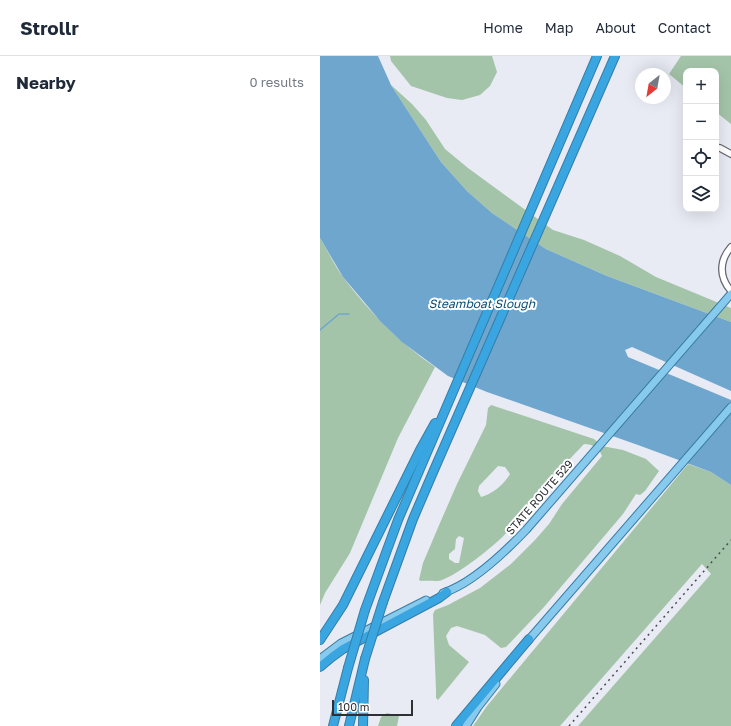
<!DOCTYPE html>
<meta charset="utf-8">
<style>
body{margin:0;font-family:"Golos Text",sans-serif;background:#f2f2f3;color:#1f2937}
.controls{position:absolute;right:12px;top:12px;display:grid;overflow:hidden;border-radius:8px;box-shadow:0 4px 16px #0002}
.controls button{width:36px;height:36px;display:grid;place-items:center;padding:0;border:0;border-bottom:1px solid #e0e1e3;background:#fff;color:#1f2937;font:20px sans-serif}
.compass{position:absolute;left:315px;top:12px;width:36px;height:36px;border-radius:50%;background:#fff;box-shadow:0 4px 16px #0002;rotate:211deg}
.scale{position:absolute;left:12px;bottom:10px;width:81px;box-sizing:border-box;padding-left:4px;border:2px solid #2f3034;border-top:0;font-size:11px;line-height:14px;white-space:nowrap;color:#2f3034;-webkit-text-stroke:3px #fff;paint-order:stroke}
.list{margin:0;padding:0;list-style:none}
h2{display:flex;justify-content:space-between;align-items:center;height:52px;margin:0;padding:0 16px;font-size:17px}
h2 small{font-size:13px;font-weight:400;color:#747a83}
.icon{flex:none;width:22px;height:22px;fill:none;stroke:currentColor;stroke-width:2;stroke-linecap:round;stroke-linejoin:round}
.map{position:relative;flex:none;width:411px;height:670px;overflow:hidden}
header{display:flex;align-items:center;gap:24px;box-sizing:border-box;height:56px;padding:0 20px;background:#fff;border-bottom:1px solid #e0e1e3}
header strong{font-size:19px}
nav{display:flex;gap:22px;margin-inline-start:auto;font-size:14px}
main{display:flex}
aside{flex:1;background:#fff}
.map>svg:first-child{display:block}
.green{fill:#a4c4a9;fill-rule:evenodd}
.water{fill:#6fa6ce}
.pier{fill:#e8eaf4}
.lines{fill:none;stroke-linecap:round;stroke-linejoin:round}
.stream{stroke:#6fa6ce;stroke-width:1.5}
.minor-casing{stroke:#65676f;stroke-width:8}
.major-casing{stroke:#367da4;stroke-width:9}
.highway-casing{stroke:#367da4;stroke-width:10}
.minor{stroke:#fff;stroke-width:5.5}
.major{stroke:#88caed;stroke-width:7}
.highway{stroke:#39a6e1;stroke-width:8}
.rail{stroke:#4a4b50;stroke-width:1.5;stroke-dasharray:2 4;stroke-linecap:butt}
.highway-bridge-casing{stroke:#367da4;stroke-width:10;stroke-linecap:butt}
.highway-bridge{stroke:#39a6e1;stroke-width:8}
.labels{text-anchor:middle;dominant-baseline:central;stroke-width:4;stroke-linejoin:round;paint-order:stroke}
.street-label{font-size:11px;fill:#2f3034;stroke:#fff}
.water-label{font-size:12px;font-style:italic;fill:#094e75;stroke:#fff}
</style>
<header>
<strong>Strollr</strong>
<nav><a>Home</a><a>Map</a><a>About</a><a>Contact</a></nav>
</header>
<main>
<aside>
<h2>Nearby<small>0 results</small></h2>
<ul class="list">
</ul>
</aside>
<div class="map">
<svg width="411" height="670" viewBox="0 0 411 670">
<rect width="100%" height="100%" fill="#e8eaf4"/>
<g class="green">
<path d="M70 0H172L177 16 170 30 160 39 142 44 127 42 91 30 71 5Z"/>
<path d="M361 0H411V68L396 56V15H366V32L349 18Z"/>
<path d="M71 29 92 48 106 64 125 93 148 112 233 174 264 184 300 200 336 221 411 252V266L287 220 226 193 172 157 147 135 121 106Z"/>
<path d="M0 182C8 195 14 209 23 221 49 256 80 287 115 311L78 382 30 497 5 537 0 549Z"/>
<path d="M171 349 274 383 282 390 303 394 326 403 339 415 325 435 320 439 316 438 303 458 224 551 186 591 181 592 165 579 137 570 131 572 126 580 129 589 149 606 118 644 116 642V634L113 558 115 554 128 549 160 532 191 508 215 484 229 468 242 448 282 400C279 392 273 388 264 388 248 405 230 423 214 441 205 452 198 464 188 475 176 489 139 518 122 524 118 526 108 524 101 525L99 524 103 507 120 467 137 428 166 369 168 352ZM178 410 185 411 190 418C184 428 173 438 161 441L158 435 159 430ZM139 480 144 482 139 507H135L129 503V498L135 493 136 483Z"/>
<path d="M368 408 391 416 411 429V670H258L391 518 382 508 240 670H153L167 650Z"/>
<path d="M67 657 79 660 77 670H58L61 661Z"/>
</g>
<path class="water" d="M0 0H58L71 29 121 106 147 135 172 157 226 193 287 220 411 266V429L391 416 318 389 167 336 128 320 82 286 61 266 23 221 0 182Z"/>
<path class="pier" d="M312 291 411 335V344L308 301 305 294Z"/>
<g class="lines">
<path class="stream" d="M0 274 19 258H29"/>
<g class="minor-casing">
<g id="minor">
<path d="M400 92 411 98"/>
<path d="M411 191C399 205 399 221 411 235"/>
</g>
</g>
<g class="major-casing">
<g id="major">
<path d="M123 537C151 528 185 496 206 474L411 238"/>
<path d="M206 587 411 351"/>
<path d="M0 603 21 587 106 544"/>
<path d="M146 670 158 651 176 628"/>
</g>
</g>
<g class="highway-casing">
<g id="highway">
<path d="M63 546 93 463 114 414 295 0"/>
<path d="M45 554 78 464 277 0"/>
<path d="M0 584 23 549 100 394 115 367"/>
<path d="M0 611 12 601 23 593 119 542 127 536"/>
<path d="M13 670 28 612"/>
<path d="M29 670 45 603"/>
<path d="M43 670 44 624"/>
<path d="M136 670 209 583"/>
</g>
</g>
<use href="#minor" class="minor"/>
<use href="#major" class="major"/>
<use href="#highway" class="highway"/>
<path class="rail" d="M249 670 411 484"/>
<g class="highway-bridge-casing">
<g id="highway-bridge">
<path d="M45 603 63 546"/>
<path d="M28 612 45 554"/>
</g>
</g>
<use href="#highway-bridge" class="highway-bridge"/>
</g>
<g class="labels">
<g class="street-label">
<text transform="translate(219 441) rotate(-49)">STATE ROUTE 529</text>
</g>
<g class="water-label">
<text x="162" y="247">Steamboat Slough</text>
</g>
</g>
</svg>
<div class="controls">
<button>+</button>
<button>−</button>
<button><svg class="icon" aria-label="locate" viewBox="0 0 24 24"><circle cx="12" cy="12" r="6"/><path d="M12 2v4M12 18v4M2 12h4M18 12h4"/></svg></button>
<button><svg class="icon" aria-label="layers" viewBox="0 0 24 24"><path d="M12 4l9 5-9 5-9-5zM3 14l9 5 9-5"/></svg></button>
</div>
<svg class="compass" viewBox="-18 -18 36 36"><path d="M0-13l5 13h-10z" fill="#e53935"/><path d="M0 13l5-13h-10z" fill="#747a83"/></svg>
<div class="scale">100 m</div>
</div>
</main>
